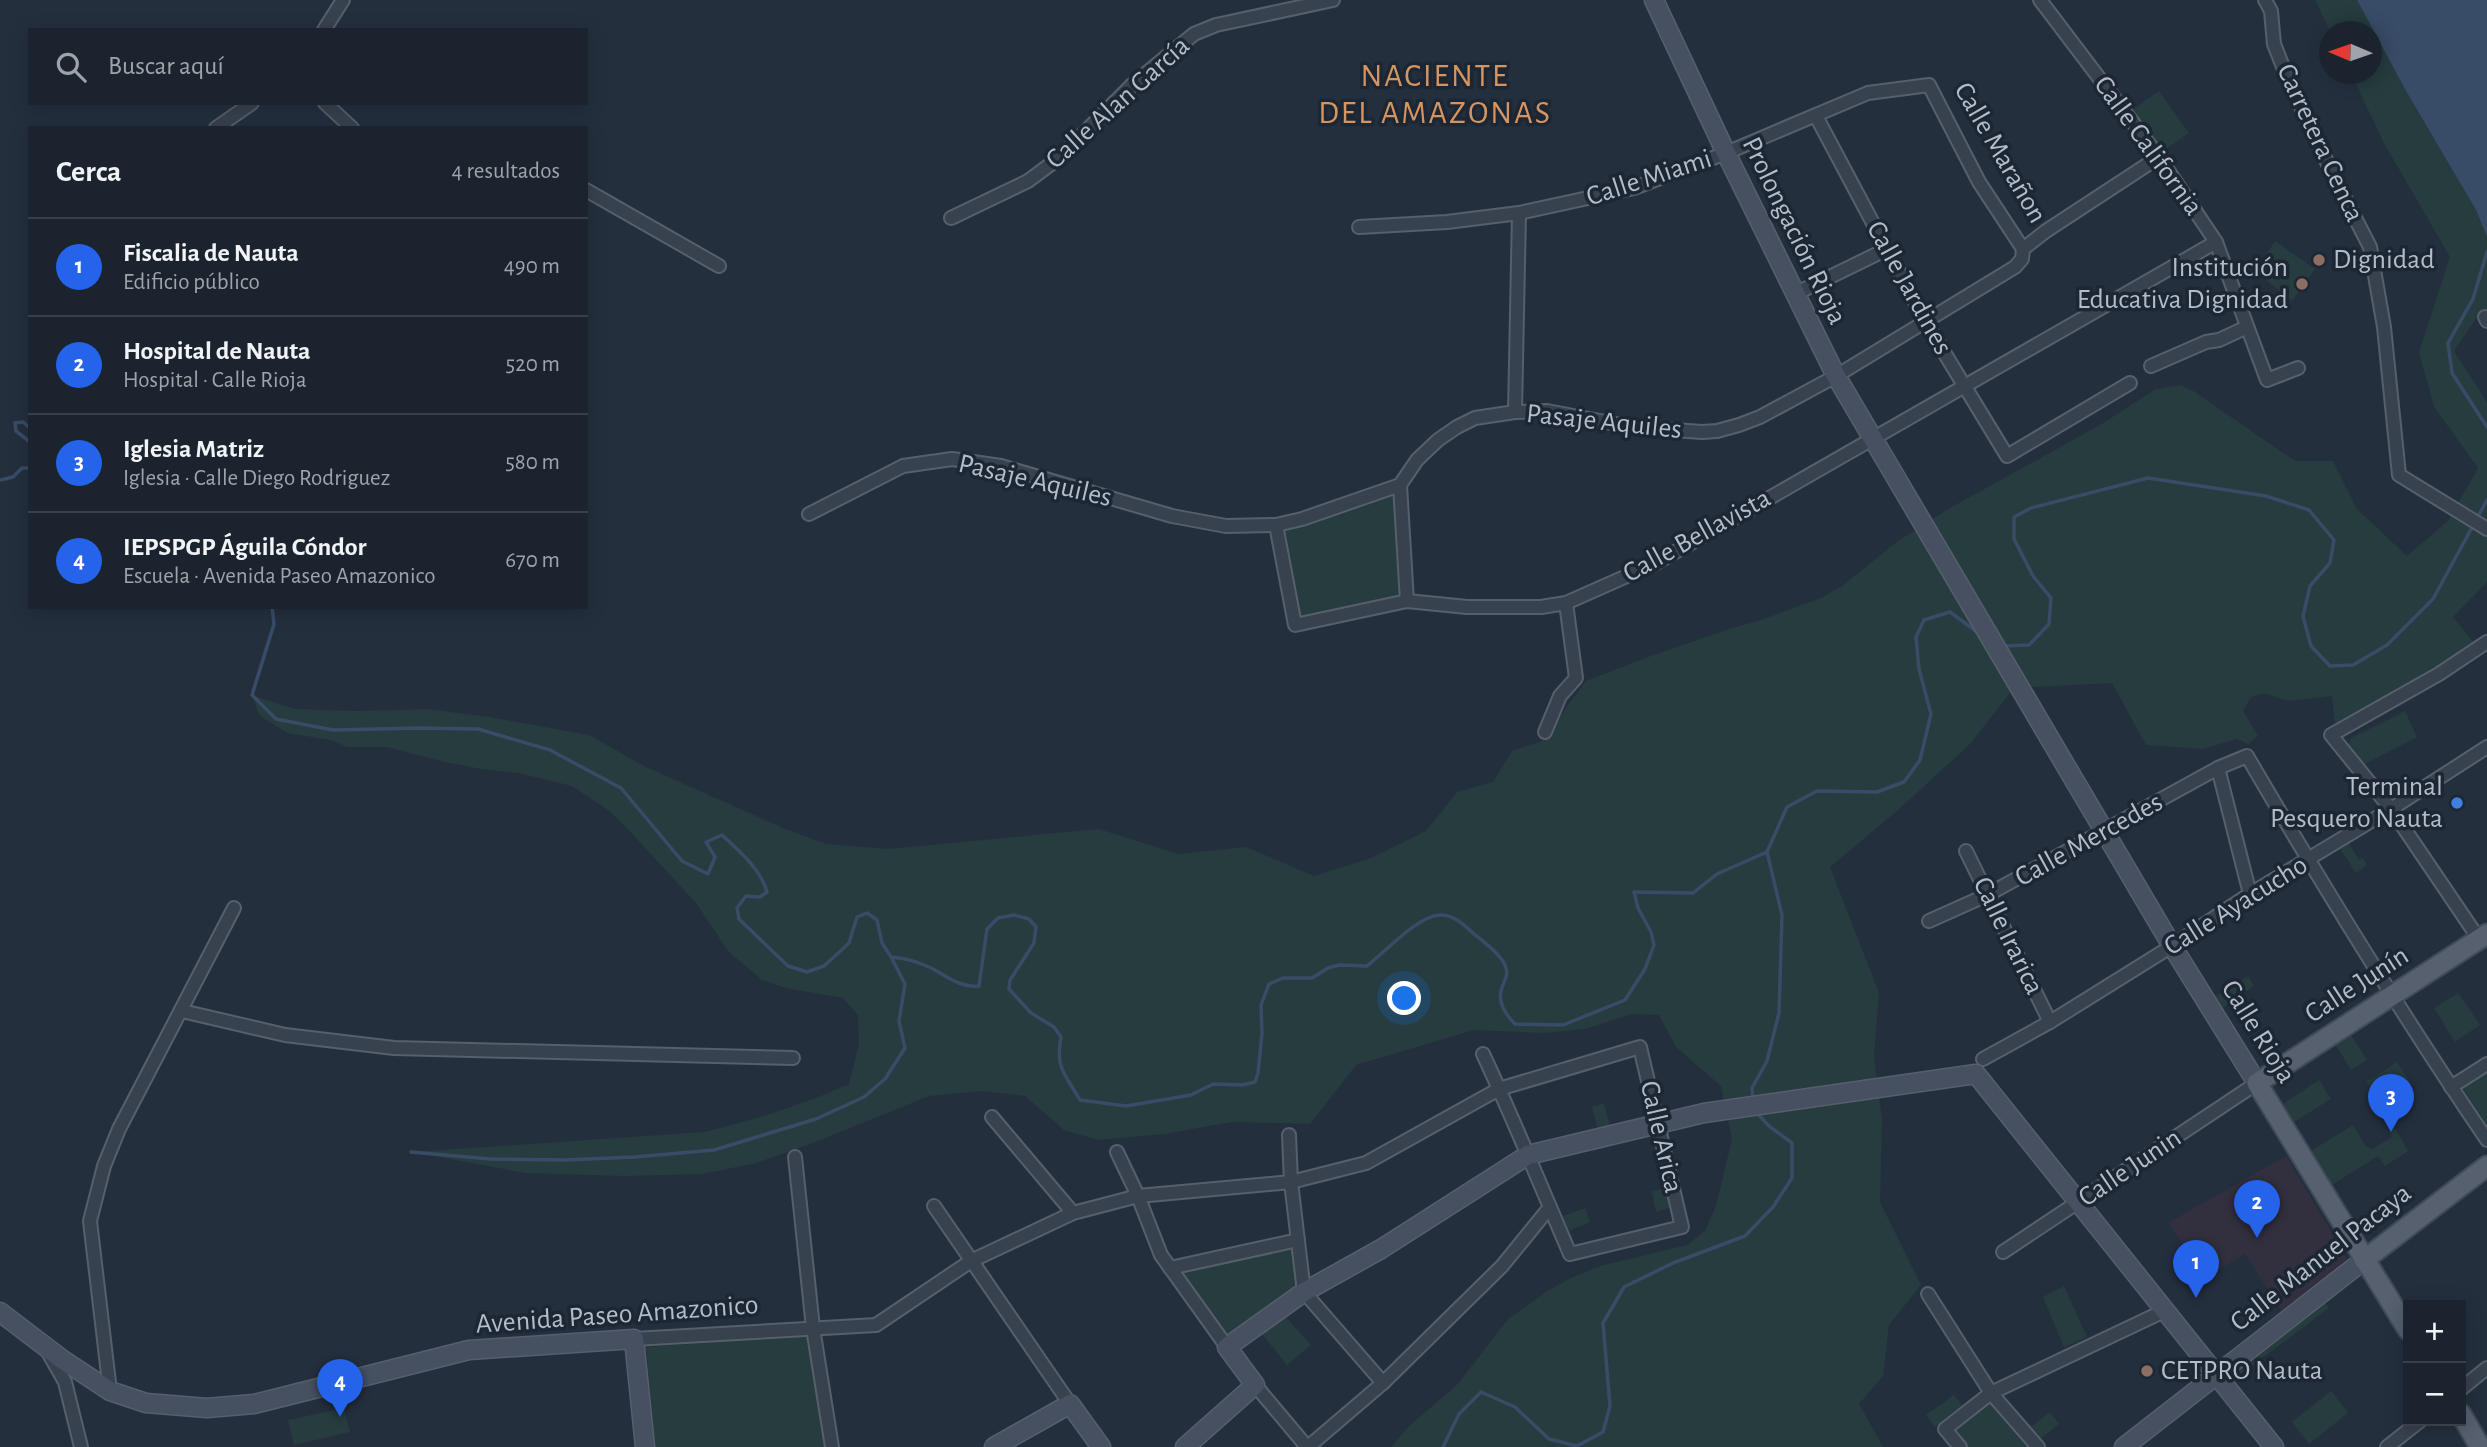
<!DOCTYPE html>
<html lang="es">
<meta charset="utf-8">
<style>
body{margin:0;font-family:"Alegreya Sans",sans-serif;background:#242b36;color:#f1f3f6}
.controls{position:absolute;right:21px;bottom:21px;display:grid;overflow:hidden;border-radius:0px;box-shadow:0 4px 18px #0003}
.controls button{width:63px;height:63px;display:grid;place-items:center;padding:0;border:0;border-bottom:2px solid #39404a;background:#1b232e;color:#f1f3f6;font:35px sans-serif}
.compass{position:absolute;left:2319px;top:21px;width:63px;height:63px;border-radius:50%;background:#1b232e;box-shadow:0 4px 18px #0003;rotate:272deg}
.you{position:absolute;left:1405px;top:999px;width:24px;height:24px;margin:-18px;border:5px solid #fff;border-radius:50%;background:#1a73e8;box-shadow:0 0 0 10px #1a73e833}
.badge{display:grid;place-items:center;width:46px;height:46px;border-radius:50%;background:#2563eb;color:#fff;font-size:23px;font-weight:700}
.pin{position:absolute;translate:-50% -58px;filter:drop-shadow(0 2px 4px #0008)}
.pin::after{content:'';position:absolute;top:37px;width:24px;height:21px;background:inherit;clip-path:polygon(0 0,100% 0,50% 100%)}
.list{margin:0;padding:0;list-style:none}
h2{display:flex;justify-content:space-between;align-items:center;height:91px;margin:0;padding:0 28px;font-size:30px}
h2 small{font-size:23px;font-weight:400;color:#a0a4aa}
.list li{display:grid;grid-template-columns:46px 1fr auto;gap:21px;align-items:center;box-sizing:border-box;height:98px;padding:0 28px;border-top:2px solid #39404a}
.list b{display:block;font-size:26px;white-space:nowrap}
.list p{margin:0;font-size:23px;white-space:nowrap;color:#a0a4aa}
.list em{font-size:23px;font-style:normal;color:#a0a4aa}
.icon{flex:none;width:38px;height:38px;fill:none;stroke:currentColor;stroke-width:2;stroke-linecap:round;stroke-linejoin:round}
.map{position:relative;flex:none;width:2487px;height:1447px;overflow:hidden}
.search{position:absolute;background:#1b232e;box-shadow:0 4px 18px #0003;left:28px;top:28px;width:560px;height:77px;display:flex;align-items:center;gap:18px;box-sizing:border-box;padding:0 24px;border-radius:0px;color:#a0a4aa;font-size:26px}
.panel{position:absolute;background:#1b232e;box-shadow:0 4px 18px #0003;left:28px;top:126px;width:560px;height:483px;border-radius:0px}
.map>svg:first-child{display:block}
.medical{fill:#32303f}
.green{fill:#263c3f}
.water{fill:#394c67}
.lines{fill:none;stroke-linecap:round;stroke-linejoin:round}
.stream{stroke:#394c67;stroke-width:3.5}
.street-casing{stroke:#565f6c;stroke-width:16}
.secondary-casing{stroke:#565f6c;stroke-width:21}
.primary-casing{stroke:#414a57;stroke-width:23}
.street{stroke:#38414e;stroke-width:12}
.secondary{stroke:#465061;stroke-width:18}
.primary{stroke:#56606e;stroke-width:19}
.education-dot{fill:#8d6e63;stroke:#1d2633;stroke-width:2.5}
.shop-dot{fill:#3f7fe0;stroke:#1d2633;stroke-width:2.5}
.labels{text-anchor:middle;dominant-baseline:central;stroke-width:7;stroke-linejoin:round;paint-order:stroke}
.street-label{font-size:28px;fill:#b4bcc9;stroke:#1d2633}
.poi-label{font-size:28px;fill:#b4bcc9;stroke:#1d2633;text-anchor:start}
.quarter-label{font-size:32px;letter-spacing:2px;fill:#d59563;stroke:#1d2633}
</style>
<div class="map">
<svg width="2487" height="1447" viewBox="0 0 2487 1447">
<rect width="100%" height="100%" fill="#242f3e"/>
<path class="medical" d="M2286 1156 2346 1257V1262L2282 1312 2245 1254 2206 1277 2168 1223Z"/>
<g class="green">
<path d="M2315 0H2357L2406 91 2476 210 2487 237V314L2483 308 2454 351 2487 402V582L2453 617 2475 644 2450 662 2335 726 2332 696 2288 701 2264 693 2251 697 2243 711 2258 736 2248 744 2237 739 2203 749 2146 745 2112 683 2014 688 1970 744 1897 811 1830 867 1879 993 1874 1057 1882 1120 1880 1202 1921 1285 1889 1325 1883 1376 1859 1404 1883 1447H1391L1409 1426 1457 1385 1508 1319 1546 1292 1571 1278 1600 1266 1687 1245 1705 1231 1716 1206 1732 1139 1721 1086 1676 1047 1659 1015 1632 1014 1585 1029 1544 1033 1474 1030 1356 1065 1310 1124 1232 1122 1164 1134 1098 1140 1064 1130 1025 1096 983 1091 929 1096 808 1145 753 1164 701 1174 625 1176 526 1173 411 1152 704 1132C754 1120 803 1105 849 1084L859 1044 858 1015 843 998 786 988 762 980 729 952 696 903 624 825 608 810 572 786 518 773 481 769 441 761 387 747H347L331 740 287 733 259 715 252 695 295 709 357 711 427 709 489 717 589 735 646 767 783 828 826 844 888 849 1099 829 1178 854 1246 847 1314 876 1371 858 1426 831 1457 792 1493 782 1512 751 1548 739 1565 709 1586 681 1648 657 1729 629 1758 621 1821 598 1842 586 1898 541 1950 508 2100 425 2156 389 2181 385 2195 392 2295 461H2333L2357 509 2407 556 2448 521 2478 468 2434 407 2419 352 2450 257 2384 143 2351 74H2372V32L2330 31Z"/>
<path d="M2159 91 2189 133 2162 152 2131 111Z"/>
<path d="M2275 241 2315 269 2292 301 2255 271Z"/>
<path d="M1394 494 1399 598 1299 619 1281 530Z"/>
<path d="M2405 711 2417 737 2363 765 2349 745 2351 738Z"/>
<path d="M2348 842 2359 860 2363 858 2367 865 2356 873 2339 847Z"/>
<path d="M2248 976 2254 986 2221 1009 2214 997Z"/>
<path d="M2458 993 2480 1025 2455 1042 2434 1008Z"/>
<path d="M2349 1032 2367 1060 2351 1070 2334 1042Z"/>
<path d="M2397 1062 2411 1084 2380 1103 2366 1082Z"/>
<path d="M2487 1071V1126L2464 1090V1086Z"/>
<path d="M2319 1080 2331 1099 2291 1124 2280 1106Z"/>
<path d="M1604 1103 1610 1127 1598 1130 1592 1107Z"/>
<path d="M2353 1125 2366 1147 2372 1149 2392 1137 2389 1132 2395 1128 2408 1151 2385 1166 2378 1156 2330 1186 2309 1152Z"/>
<path d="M1667 1188 1672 1207 1656 1212 1652 1191Z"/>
<path d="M1585 1208 1590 1222 1569 1231 1563 1216Z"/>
<path d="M1292 1246 1299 1287 1235 1334 1225 1333 1181 1271Z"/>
<path d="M2064 1286 2087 1337 2064 1347 2043 1297Z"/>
<path d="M2324 1301 2329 1308 2233 1380 2227 1374Z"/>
<path d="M1284 1315 1311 1345 1287 1365 1261 1333Z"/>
<path d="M809 1336 827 1447H655L646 1347Z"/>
<path d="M2331 1391 2348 1413 2309 1444 2292 1422Z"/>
<path d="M1954 1395 1962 1405 1935 1427 1926 1415Z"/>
<path d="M1989 1396 2035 1447H1967L1952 1428Z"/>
<path d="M344 1408 350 1432 294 1445 288 1420Z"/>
<path d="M2050 1412 2059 1424 2039 1440 2029 1428Z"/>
</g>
<path class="water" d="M2357 0H2487V237L2476 210 2406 91Z"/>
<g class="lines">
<g class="stream">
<path d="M2487 252 2473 299 2448 343 2452 373 2487 427"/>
<path d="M30 428 23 422 15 423 16 431 30 442"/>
<path d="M0 480 13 477 22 468H30"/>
<path d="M272 607 274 624 252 695 276 719 333 730 419 728 478 729 550 750 621 788 682 861 708 874 715 857 706 842 722 835C740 852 760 868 767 892L760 897 746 896 737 908 739 919 788 966 807 972 824 966 849 943 857 917 867 913 877 920 882 943 891 957C905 958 916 961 929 967 946 975 959 988 979 986L987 929 998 918 1014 915 1029 919 1036 927 1034 943 1010 980 1009 989 1031 1013 1054 1027 1061 1037C1055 1068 1065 1074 1080 1100L1126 1106 1191 1095 1213 1084 1242 1085 1255 1082 1258 1073 1262 1033 1261 1005 1269 984 1283 978H1312L1328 968 1339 965 1367 966C1384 953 1420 913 1442 915 1456 916 1465 926 1474 934 1484 942 1500 954 1505 965 1510 976 1503 981 1501 991 1498 1004 1506 1015 1515 1024L1563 1025 1625 1000 1645 969 1654 945 1651 932 1638 908 1634 892 1693 893 1717 874 1767 852"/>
<path d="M2003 646 2029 645 2049 624 2051 598 2033 576 2014 539V517L2031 508 2148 478 2266 496 2309 510 2334 540 2330 563 2310 586 2303 616 2311 646 2330 666 2353 665 2387 645 2433 599 2487 500"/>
<path d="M1753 1100 1752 1088 1767 1061 1779 1013 1782 915 1767 852 1787 807 1817 791 1877 792 1904 782 1920 760 1931 714 1919 669 1916 637 1924 620 1950 612 1981 635"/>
<path d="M411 1152 490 1159 564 1160 635 1157 714 1150 816 1119 864 1097 885 1079 905 1048 899 1021 905 984 891 957"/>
<path d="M1443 1447 1459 1414 1481 1392 1515 1407 1549 1439 1577 1446 1603 1432 1610 1406 1603 1323 1624 1287 1673 1263 1745 1236 1773 1207 1792 1178V1143L1769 1126 1755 1111"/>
</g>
<g class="street-casing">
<g id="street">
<path d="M2040 0 2159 157 2216 242 2267 380 2298 368"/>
<path d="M2265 0 2271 11 2274 44 2287 77 2334 177 2370 247 2384 327 2399 475 2487 529"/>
<path d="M324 30 343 0"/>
<path d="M325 103 352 128"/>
<path d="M1816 116 1925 321 2007 456 2130 383"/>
<path d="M216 128 252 103"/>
<path d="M586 190 719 266"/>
<path d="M951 218 1028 181 1059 158 1132 85 1194 34 1216 25 1333 0"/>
<path d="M1359 227 1447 222 1519 213 1634 188 1726 153 1868 93 1929 85 1979 182 2023 249"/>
<path d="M1795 294 1887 249"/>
<path d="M2485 317 2487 321"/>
<path d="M2151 366 2206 342 2219 340 2247 327"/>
<path d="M1515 412 1519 213"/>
<path d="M1400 485 1407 601"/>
<path d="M809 514 903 466 952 459 1001 466 1172 516 1226 526 1276 525 1302 519 1400 485 1417 460 1438 440 1457 427 1475 418 1515 412 1547 411 1632 427 1702 432 1717 431 1739 425 1760 417 1836 376 2015 267 2022 259 2023 249 2046 231 2159 157"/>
<path d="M1276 525 1295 625 1407 601 1467 607H1541L1566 603 1656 563 2216 242"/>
<path d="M1545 732 1560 696 1576 678 1566 603"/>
<path d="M2218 768 2250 894"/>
<path d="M1966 851 2050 1022"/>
<path d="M1929 921 1987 895 2218 768 2247 756C2323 886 2402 1015 2487 1140"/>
<path d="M2479 939 2391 809 2331 735 2439 674 2487 642"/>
<path d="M182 1011 285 1035 394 1048 793 1058"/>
<path d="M1983 1059 2050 1022 2172 946 2250 894 2391 809 2487 747"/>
<path d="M2451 1087 2487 1064"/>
<path d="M992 1117 1073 1213"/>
<path d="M1289 1135 1291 1182 1304 1292 1383 1383"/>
<path d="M1117 1152 1138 1196 1161 1255 1227 1347"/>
<path d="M795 1157 813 1328 832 1447"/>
<path d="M934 1206 1070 1404"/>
<path d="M2003 1252 2257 1083"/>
<path d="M1170 1268 1298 1240"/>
<path d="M1928 1294 1991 1393 2038 1447"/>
<path d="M634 1339 876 1325 971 1261 1073 1213 1138 1196 1291 1182 1366 1163 1499 1089 1640 1047 1682 1227 1570 1254C1541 1187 1514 1120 1483 1054"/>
<path d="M48 1352 65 1382 81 1447"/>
<path d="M1255 1385 1307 1447"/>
<path d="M2461 1389 2487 1368"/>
<path d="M110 1391 90 1221 104 1166 119 1129 234 908"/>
<path d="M1308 1447 1383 1383 1502 1266 1550 1207"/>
<path d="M1960 1447 1945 1429 1991 1393 2164 1311"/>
<path d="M2387 1447 2420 1421"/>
</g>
</g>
<g class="secondary-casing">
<g id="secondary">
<path d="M1654 0 1726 153 1836 376 2172 946 2257 1083"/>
<path d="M0 1312 63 1360 110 1391 146 1403 207 1408 254 1404 469 1350 634 1339 645 1447"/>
<path d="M994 1447 1070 1404 1101 1447"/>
<path d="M1185 1447 1255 1385 1227 1347 1304 1292 1381 1249 1528 1155 1704 1113 1976 1074 2274 1447"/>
<path d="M2124 1447 2364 1260"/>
</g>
</g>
<g class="primary-casing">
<g id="primary">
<path d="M2364 1260 2487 1166"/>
<path d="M2408 1330 2257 1083 2487 934"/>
<path d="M2461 1414 2480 1447"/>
</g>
</g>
<use href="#street" class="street"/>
<use href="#secondary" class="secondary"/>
<use href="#primary" class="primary"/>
</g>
<g class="education-dot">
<circle cx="2319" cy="260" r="7"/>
<circle cx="2302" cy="284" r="7"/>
<circle cx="2147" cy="1371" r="7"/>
</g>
<circle class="shop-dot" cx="2457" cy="803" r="7"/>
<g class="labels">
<g class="street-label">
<text transform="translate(1118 103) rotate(-42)">Calle Alan García</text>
<text transform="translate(2320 143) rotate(65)">Carretera Cenca</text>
<text transform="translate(2148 146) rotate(54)">Calle California</text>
<text transform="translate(2000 153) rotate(60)">Calle Marañon</text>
<text transform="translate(1649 178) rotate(-18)">Calle Miami</text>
<text transform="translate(1794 231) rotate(64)">Prolongación Rioja</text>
<text transform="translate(1909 288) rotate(61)">Calle Jardines</text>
<text transform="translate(1604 422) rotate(6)">Pasaje Aquiles</text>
<text transform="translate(1035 481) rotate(13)">Pasaje Aquiles</text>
<text transform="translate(1697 536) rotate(-29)">Calle Bellavista</text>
<text transform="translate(2089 840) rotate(-29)">Calle Mercedes</text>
<text transform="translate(2236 906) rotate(-32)">Calle Ayacucho</text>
<text transform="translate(2008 936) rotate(64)">Calle Irarica</text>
<text transform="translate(2357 985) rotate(-33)">Calle Junín</text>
<text transform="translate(2258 1032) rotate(58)">Calle Rioja</text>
<text transform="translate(1661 1137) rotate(77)">Calle Arica</text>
<text transform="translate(2130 1168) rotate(-34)">Calle Junin</text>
<text transform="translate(2321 1258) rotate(-38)">Calle Manuel Pacaya</text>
<text transform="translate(617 1315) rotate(-4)">Avenida Paseo Amazonico</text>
</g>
<g class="poi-label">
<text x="2333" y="260">Dignidad</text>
<text x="2288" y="268" text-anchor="end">Institución<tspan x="2288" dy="32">Educativa Dignidad</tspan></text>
<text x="2443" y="787" text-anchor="end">Terminal<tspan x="2443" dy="32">Pesquero Nauta</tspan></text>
<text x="2161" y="1371">CETPRO Nauta</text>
</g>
<g class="quarter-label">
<text x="1435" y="76">NACIENTE<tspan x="1435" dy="37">DEL AMAZONAS</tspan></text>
</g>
</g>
</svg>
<div class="controls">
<button>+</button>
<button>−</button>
</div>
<svg class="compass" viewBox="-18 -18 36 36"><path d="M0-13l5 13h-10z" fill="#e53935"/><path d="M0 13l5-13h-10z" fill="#a0a4aa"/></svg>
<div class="you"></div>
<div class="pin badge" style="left:2196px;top:1298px">1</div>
<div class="pin badge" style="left:2257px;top:1238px">2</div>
<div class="pin badge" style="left:2391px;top:1132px">3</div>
<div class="pin badge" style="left:340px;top:1417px">4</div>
<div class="search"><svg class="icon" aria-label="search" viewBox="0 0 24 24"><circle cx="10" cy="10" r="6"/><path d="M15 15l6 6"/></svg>Buscar aquí</div>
<section class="panel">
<h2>Cerca<small>4 resultados</small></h2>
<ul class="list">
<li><span class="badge">1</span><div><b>Fiscalia de Nauta</b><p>Edificio público</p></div><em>490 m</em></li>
<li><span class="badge">2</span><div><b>Hospital de Nauta</b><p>Hospital · Calle Rioja</p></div><em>520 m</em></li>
<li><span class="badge">3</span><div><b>Iglesia Matriz</b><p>Iglesia · Calle Diego Rodriguez</p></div><em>580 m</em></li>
<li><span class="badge">4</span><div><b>IEPSPGP Águila Cóndor</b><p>Escuela · Avenida Paseo Amazonico</p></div><em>670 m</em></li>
</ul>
</section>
</div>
